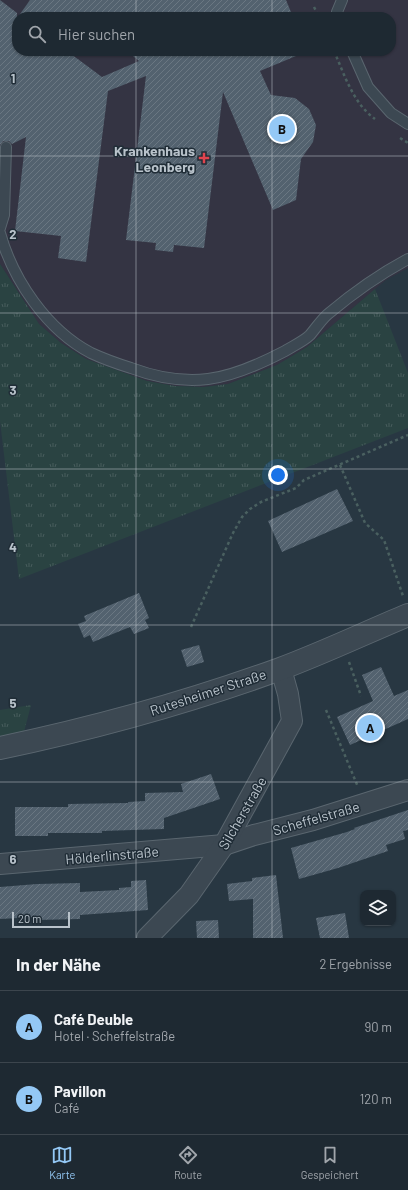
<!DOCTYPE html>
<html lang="de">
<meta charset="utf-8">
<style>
body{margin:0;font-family:Barlow,sans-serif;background:#26313a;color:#f1f3f6}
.controls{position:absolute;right:12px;bottom:12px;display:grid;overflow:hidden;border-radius:8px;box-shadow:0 1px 3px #0004}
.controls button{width:36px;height:36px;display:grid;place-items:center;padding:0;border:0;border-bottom:1px solid #3c454d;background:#1e2932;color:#f1f3f6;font:20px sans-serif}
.scale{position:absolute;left:12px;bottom:10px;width:58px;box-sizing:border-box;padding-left:4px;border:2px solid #b9c3cb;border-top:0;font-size:11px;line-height:14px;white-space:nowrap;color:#b9c3cb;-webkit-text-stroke:3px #202d37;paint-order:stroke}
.you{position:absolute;left:278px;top:475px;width:14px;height:14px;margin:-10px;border:3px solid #fff;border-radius:50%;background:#1a73e8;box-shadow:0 0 0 6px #1a73e833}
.badge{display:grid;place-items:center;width:26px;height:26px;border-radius:50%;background:#94c8f5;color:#111;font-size:13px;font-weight:700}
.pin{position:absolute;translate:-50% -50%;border:2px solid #fff;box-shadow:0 1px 4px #0006}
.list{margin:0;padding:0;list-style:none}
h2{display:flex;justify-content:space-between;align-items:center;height:52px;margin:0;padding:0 16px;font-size:17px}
h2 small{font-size:13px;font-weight:400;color:#a1a6ac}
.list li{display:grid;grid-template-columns:26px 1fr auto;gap:12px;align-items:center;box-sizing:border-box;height:72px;padding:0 16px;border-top:1px solid #3c454d}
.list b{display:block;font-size:15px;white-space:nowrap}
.list p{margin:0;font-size:13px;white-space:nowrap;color:#a1a6ac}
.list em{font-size:13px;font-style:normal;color:#a1a6ac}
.icon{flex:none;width:22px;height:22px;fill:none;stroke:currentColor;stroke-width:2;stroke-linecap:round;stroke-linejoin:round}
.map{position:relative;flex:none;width:408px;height:938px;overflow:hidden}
.search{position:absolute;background:#1e2932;box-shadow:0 1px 3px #0004;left:12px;right:12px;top:12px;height:44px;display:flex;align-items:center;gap:10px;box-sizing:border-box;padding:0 14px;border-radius:16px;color:#a1a6ac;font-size:15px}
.sheet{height:196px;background:#1e2932}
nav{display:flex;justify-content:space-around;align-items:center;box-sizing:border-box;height:56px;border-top:1px solid #3c454d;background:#1e2932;font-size:11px;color:#a1a6ac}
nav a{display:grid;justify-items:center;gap:2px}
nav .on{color:#94c8f5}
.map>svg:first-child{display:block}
.medical{fill:#343443;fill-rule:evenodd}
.grass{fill:url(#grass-tufts)}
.building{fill:url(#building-hatch)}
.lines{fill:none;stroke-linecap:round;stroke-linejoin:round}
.service-casing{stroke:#5a666f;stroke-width:12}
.minor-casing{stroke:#5a666f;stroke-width:22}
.tertiary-casing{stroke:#5a666f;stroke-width:24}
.path{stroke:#4a6060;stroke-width:2.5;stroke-dasharray:3 3;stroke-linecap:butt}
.service{stroke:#3c4852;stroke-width:10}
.minor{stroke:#3c4852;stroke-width:20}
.tertiary{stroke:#3c4852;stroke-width:22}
.grid{fill:none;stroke:#b9c3cb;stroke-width:1;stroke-opacity:0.55}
.health-dot{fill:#e0444e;stroke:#202d37;stroke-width:1.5}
.labels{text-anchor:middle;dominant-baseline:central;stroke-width:3;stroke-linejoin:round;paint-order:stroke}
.poi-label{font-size:14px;font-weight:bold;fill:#b9c3cb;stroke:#202d37;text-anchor:end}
.street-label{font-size:14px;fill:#b9c3cb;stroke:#202d37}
.grid-label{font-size:13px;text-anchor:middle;font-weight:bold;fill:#b9c3cb;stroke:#202d37;stroke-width:3;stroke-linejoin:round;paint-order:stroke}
</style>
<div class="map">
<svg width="408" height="938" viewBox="0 0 408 938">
<defs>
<pattern id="grass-tufts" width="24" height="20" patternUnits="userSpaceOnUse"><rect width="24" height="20" fill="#2a4342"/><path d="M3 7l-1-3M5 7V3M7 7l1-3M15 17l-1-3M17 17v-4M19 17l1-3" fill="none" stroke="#475c5c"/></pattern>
<pattern id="building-hatch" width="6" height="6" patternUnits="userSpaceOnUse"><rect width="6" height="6" fill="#53626f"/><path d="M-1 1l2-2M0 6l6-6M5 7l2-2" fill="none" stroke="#6a7782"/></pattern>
</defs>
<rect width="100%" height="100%" fill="#283742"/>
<path class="medical" d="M0 0H408V268L386 280 375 289 307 347 277 365 228 384 204 387 175 386 147 381 86 359 61 343 39 324 0 264ZM17 17H391V51H17Z"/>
<g class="grass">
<path d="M0 264 39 324 61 343 86 359 147 381 175 386 204 387 228 384 277 365 307 347 375 289 408 373V428L19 579 0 421Z"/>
<path d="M31 705 24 732 0 736V710Z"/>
</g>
<g class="building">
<path d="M0 0 17 13V51H67L102 77 139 61 127 51H308L260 71 271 95 295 98 309 109 316 125 313 142 301 159 296 200 273 210 223 92 204 248 174 245 173 252 155 250 156 243 126 240 146 76 108 91 86 262 58 258 61 236 15 231 26 137 12 144 9 141H3L0 145Z"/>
<path d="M30 0H286L293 17H18Z"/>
<path d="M337 489 353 521 282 552 268 521Z"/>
<path d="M139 593 149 618 145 620 149 628 134 634 130 627 93 642 90 635 84 638 78 624 86 621 84 616Z"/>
<path d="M199 645 204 662 187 667 181 650Z"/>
<path d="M381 667 394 696 408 690V719L350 745 337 717 373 701 362 675Z"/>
<path d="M211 774 220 799 164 818V829L102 831V833H48V836H15V807H68V804L128 803V802L145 801V793L183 792 181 784Z"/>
<path d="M408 810V830L403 831 405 839 386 845 388 851 338 868 299 879 291 848 347 832 355 829 354 828Z"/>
<path d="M276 875 283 938H253V899L229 901 227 884 252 881V878Z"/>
<path d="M146 880 148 910 80 915V919L37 920V917L0 919V887L37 884 80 883V892L119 890V888L131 887V881Z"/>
<path d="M345 913 349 938H320L316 918Z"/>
<path d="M218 920 219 938H197L196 921Z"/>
</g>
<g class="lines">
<g class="service-casing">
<g id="service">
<path d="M339 17 337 12 342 0"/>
<path d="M352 51 368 87 391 113 408 124"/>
<path d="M0 228 4 215 6 147"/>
<path d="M0 233C13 280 47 330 91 353 104 359 118 364 131 368 155 377 182 382 208 379 234 376 262 363 285 351 293 346 304 341 310 335 316 328 321 320 328 314 353 293 380 274 408 259"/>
</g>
</g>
<g class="minor-casing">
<g id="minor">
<path d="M0 864 224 845 254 835 313 820 408 790"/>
<path d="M147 938 189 895 224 845 292 721 288 694 281 669"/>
</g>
</g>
<g class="tertiary-casing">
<path id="tertiary" d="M0 748C95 728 189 702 280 669 323 653 365 633 408 615"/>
</g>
<g class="path">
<path d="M314 7 319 17"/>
<path d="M334 51C345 76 353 103 375 119"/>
<path d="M400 138 408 143"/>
<path d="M340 465 365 523 384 540 403 596"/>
<path d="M191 627 233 533 242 517 250 509 261 502 296 488 304 480 408 435"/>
<path d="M349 662 361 696"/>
<path d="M326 710 358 787"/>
</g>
<use href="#service" class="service"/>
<use href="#minor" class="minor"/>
<use href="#tertiary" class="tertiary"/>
</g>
<path class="grid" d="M136 0V17M272 0V17M136 51V938M272 51V938M0 156H408M0 313H408M0 469H408M0 625H408M0 782H408"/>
<path class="health-dot" d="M202 152h4v4h4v4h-4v4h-4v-4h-4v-4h4z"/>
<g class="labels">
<g class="poi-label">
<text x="195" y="150">Krankenhaus<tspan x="195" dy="16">Leonberg</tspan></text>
</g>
<g class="street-label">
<text transform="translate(208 692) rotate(-18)">Rutesheimer Straße</text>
<text transform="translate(242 813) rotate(-60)">Silcherstraße</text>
<text transform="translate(316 818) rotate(-16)">Scheffelstraße</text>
<text transform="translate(112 855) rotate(-5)">Hölderlinstraße</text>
</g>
</g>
<g class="grid-label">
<text x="13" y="83">1</text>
<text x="13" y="239">2</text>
<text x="13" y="395">3</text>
<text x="13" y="552">4</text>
<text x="13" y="708">5</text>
<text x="13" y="864">6</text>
</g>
</svg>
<div class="controls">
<button><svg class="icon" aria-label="layers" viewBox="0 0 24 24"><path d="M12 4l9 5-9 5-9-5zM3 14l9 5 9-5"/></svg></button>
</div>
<div class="scale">20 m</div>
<div class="you"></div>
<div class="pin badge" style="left:370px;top:728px">A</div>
<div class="pin badge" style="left:282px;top:129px">B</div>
<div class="search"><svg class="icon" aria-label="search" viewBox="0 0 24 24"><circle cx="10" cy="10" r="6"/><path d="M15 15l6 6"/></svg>Hier suchen</div>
</div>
<section class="sheet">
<h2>In der Nähe<small>2 Ergebnisse</small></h2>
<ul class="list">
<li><span class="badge">A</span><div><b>Café Deuble</b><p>Hotel · Scheffelstraße</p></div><em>90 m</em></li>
<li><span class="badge">B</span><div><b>Pavillon</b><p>Café</p></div><em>120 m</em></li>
</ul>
</section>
<nav>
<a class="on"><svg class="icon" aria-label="map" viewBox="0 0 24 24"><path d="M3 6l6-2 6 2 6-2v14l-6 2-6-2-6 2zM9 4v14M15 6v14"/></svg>Karte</a>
<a><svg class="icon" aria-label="directions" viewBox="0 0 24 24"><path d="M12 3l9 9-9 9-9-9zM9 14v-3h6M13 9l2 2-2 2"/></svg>Route</a>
<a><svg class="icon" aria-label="saved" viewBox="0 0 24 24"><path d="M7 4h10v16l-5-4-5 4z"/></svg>Gespeichert</a>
</nav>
